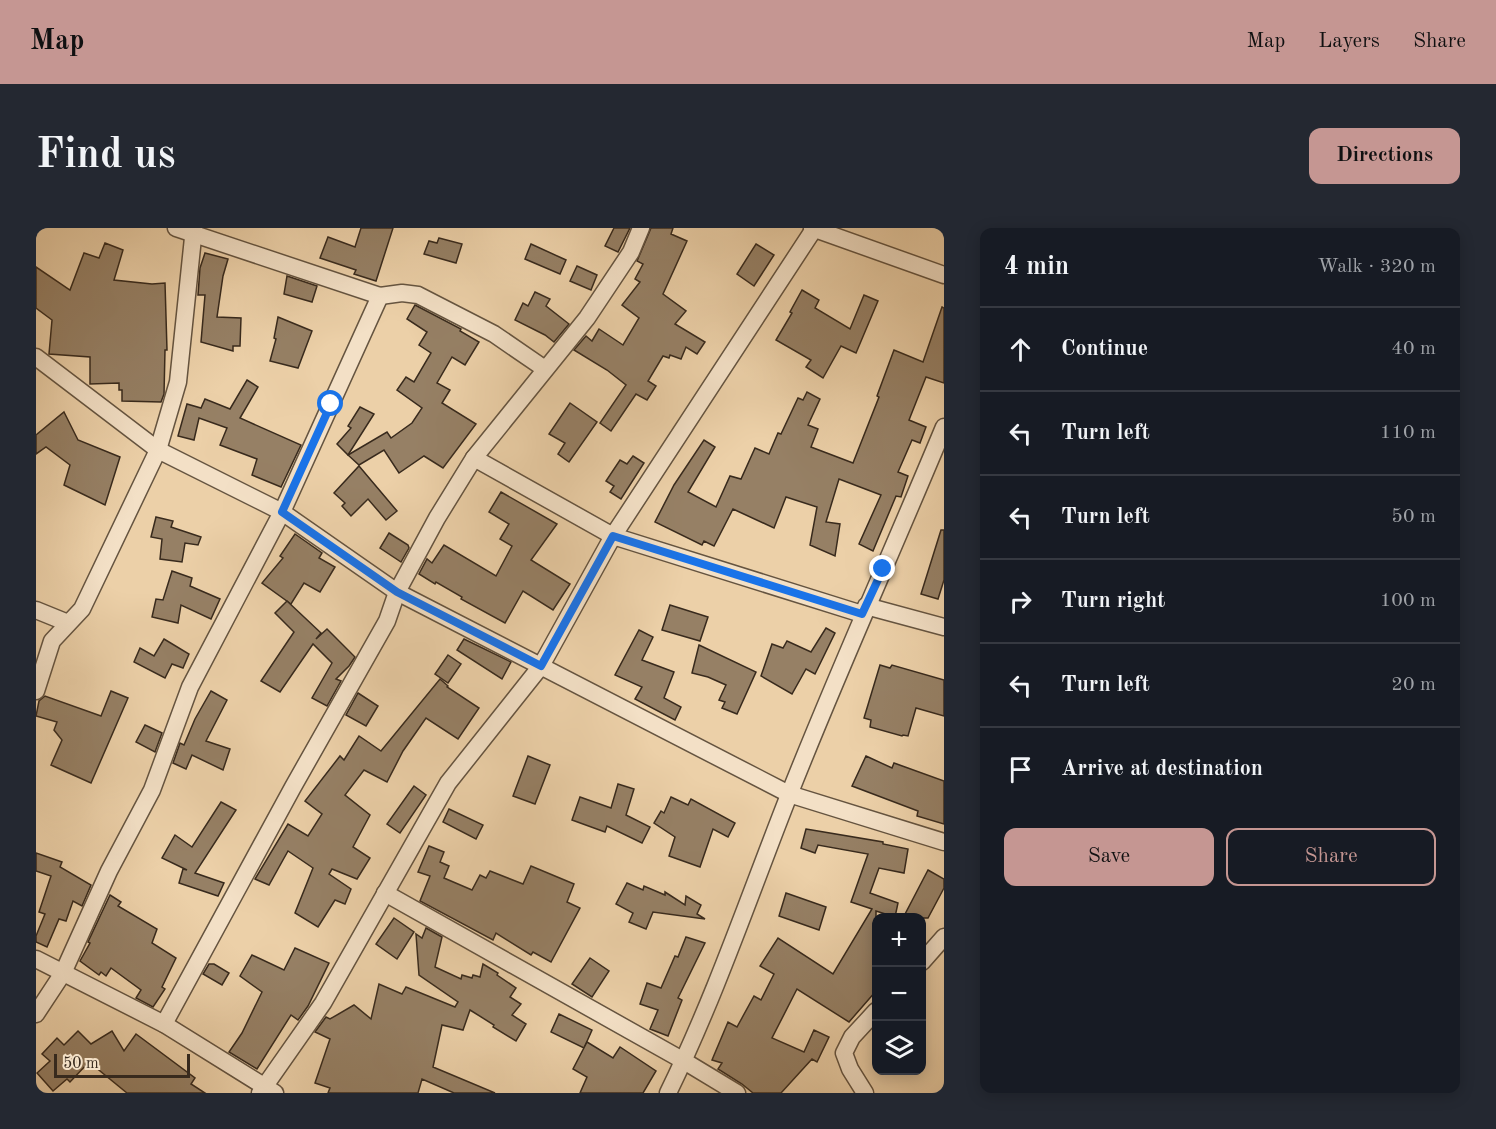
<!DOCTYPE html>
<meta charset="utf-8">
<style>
body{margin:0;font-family:"Old Standard TT",serif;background:#242831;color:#f1f3f6}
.controls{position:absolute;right:18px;bottom:18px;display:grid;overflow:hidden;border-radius:12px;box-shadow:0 3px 15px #0003}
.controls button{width:54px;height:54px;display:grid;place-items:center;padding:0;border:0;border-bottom:2px solid #363941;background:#171b24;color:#f1f3f6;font:30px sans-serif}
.scale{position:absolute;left:18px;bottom:15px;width:136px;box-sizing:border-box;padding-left:6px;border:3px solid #382a1d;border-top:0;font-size:16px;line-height:21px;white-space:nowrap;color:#382a1d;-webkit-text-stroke:4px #f3e0c6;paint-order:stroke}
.stop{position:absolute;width:18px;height:18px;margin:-14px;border:4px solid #1a73e8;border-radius:50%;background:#fff}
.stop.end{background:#1a73e8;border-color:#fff;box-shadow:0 2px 6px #0008}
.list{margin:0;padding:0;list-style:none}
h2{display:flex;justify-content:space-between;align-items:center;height:78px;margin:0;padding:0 24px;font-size:26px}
h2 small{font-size:20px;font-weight:400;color:#9ea1a6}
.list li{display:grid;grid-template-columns:39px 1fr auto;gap:18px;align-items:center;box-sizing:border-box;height:84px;padding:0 24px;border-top:2px solid #363941}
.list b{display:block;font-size:22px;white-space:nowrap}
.list em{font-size:20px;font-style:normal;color:#9ea1a6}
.actions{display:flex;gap:12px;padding:18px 24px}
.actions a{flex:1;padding:14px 0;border:2px solid #c59692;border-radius:12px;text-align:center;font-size:21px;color:#c59692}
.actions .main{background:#c59692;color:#111}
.icon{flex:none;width:33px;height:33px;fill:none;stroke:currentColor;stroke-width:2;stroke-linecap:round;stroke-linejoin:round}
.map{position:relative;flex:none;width:908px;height:865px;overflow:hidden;border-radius:12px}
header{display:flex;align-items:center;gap:36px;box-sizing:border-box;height:84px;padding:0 30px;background:#c59692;color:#111}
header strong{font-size:28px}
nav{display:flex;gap:33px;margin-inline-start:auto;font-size:21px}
.intro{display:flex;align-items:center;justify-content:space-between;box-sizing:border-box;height:144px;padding:0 36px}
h1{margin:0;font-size:42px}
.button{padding:15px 27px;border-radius:12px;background:#c59692;color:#111;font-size:21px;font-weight:700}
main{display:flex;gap:36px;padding:0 36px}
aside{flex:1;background:#171b24;border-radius:12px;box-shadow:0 3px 15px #0003}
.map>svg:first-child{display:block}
.building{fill:#968065;stroke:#382a1d;stroke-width:1.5}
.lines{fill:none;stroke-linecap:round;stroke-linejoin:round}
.minor-casing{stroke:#655440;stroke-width:19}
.minor{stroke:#f3e0c6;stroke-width:16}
.route{stroke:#1a73e8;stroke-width:8}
</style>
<header>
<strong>Map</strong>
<nav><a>Map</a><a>Layers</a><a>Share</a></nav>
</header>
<div class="intro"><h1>Find us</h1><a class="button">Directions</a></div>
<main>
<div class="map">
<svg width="908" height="865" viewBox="0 0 908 865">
<rect width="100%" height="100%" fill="#ecd0a8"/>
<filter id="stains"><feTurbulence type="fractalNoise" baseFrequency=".00333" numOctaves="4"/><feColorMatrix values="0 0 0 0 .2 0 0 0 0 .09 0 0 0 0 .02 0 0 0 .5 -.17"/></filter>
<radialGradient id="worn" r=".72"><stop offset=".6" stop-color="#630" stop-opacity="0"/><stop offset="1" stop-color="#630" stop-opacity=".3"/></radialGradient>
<g class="building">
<path d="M325 0H357L340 53 318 46 320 42 284 30 292 9 319 19Z"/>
<path d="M578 0H594L582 24 569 18Z"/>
<path d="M615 0H637L635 6 651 13 627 66 650 83 639 96 669 114 661 126 650 119 645 131 634 127 633 130 627 128 612 153 620 158 611 172 600 166 575 203 564 195 590 157 571 142 538 122 550 108 556 113 563 101 587 117 603 90 586 77 604 54 599 51 607 36 601 33Z"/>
<path d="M403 10 426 16 420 35 388 26 393 13 401 15Z"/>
<path d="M69 15 87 22 78 52 116 56 129 55 131 122H129L128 166 125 174 86 173V162H83V155L54 156V129L13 126 16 92 0 80V39L34 62 48 25 63 30Z"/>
<path d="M495 16 530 32 524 46 489 31Z"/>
<path d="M720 16 738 27 718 58 701 46Z"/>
<path d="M169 25 192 31 187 48 181 89 205 90 204 118H197V123L165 114 169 67H162L164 40Z"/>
<path d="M541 38 561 47 555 62 534 53Z"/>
<path d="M251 48 281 58 276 74 248 66Z"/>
<path d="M766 62 783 72 779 80 814 101 828 67 842 73 820 125 805 118 787 150 770 139 775 132 740 112 756 85 754 84Z"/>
<path d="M499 64 514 71 510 78 533 96 518 114 509 107 479 92 487 75 492 78Z"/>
<path d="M379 77 425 101 424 103 443 114 429 137 416 129 401 155 414 162 406 175 440 196 407 240 388 228 363 245 348 222 323 237 312 227 351 204 355 210 376 195 386 180 361 162 370 149 378 154 395 125 383 117 391 104 371 91Z"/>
<path d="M906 79 908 80V155L890 149 873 192 890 199 884 215 876 212 862 244 872 248 865 269 860 268 837 323 823 316 845 267 803 251 790 294 804 296 799 328 774 317 781 279 750 269 738 300 697 281 678 318 668 313 666 317 619 294 638 257 668 212 679 219 652 264 680 279 694 248 705 251 719 220 733 226 742 205 745 206 762 170 767 172 771 164 784 171 772 197 782 201 775 219 817 235 843 169 841 168 858 122 887 134Z"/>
<path d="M242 89 276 103 262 140 234 133 240 111 238 110Z"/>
<path d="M211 152 222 159 204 190 265 217 245 259 216 247 221 231 184 217 191 200 163 190 158 212 142 208 151 176 165 180 169 171 194 181Z"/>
<path d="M534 175 561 194 533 234 522 226 529 215 513 206Z"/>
<path d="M324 179 338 186 312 227 301 216 315 200 312 198Z"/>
<path d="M28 184 42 212 84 229 69 277 28 257 34 237 10 219 0 226V207Z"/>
<path d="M597 228 608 235 585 271 574 264 578 258 570 253 584 232 591 236Z"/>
<path d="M323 238 361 283 350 292 332 271 315 288 306 278 309 275 298 265Z"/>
<path d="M465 264 521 296 495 332 534 356 517 382 487 363 469 395 425 371 426 369 400 354 399 356 383 346 391 331 396 335 408 317 460 348 476 318 464 311 473 296 453 284Z"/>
<path d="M120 289 137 293 135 299 165 309 162 317 149 315 146 334 124 331 126 311 115 309Z"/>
<path d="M905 302H908V352L902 371 885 366Z"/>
<path d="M353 305 372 317 373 320 365 334 344 320Z"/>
<path d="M259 306 286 325 283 330 299 339 284 364 268 355 255 376 226 355 247 330 244 328Z"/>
<path d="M136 343 156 350 154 358 184 371 175 391 145 377 142 395 116 389 120 371 127 372Z"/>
<path d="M251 373 285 405 280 411 291 401 319 429 313 438 300 451 305 453 291 478 276 470 296 435 277 416 244 464 225 453 258 404 239 385Z"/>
<path d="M634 377 672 389 664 413 626 402Z"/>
<path d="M790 400 799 405 779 446 770 441 756 466 725 448 736 416 747 420 751 413 775 424Z"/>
<path d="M603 402 617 409 606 432 638 444 628 470 645 479 639 492 599 471 606 459 579 447Z"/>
<path d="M128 411 153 426 147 440 136 436 129 450 98 434 104 420 118 428Z"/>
<path d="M428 411 475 434 466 451 421 422Z"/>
<path d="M663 417 720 444 701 486 686 480 689 474 683 472 690 457 672 449 656 445Z"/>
<path d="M412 427 425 436 412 455 399 446Z"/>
<path d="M844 437 854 440 856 437 908 452V488L880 480 872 508 867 507 866 508 834 499 835 492 828 490Z"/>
<path d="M404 451 412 458 411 459 443 480 422 511 390 490 367 523 351 554 328 542 309 567 334 587 317 619 334 630 321 651 296 641 293 646 315 661 309 676 299 672 282 699 259 685 277 640 252 623 233 657 219 651 252 596 272 608 286 586 269 573 304 528 308 532 323 508 345 523Z"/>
<path d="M75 463 92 470 55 555 15 537 26 512 18 502 21 494 0 488 3 473 9 468 65 488Z"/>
<path d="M175 463 191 472 170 513 194 521 187 542 156 527 150 541 137 535 144 515 148 517 159 491Z"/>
<path d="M322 465 342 478 330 498 310 487Z"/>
<path d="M109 497 126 505 119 524 100 514Z"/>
<path d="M492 528 514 537 499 576 477 568Z"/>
<path d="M830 528 856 540 858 535 908 553V596L881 588 882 583 816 558Z"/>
<path d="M582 556 598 561 590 587 614 599 606 615 571 598 569 604 536 592 544 569 575 580Z"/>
<path d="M378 558 390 567 364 605 351 596Z"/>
<path d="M635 569 652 577 655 571 699 595 692 609 677 601 664 639 633 628 639 609 618 595 625 583 628 585Z"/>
<path d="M185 574 200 582 159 645 188 655 182 668 143 655 147 641 151 642 126 630 139 607 156 619Z"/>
<path d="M413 581 447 597 440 611 407 594Z"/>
<path d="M770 601 847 614V616L872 621 868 645 843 640 834 665 862 675 859 689 840 683V763L813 794 761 761 736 810 768 824 778 802 793 809 781 834 776 831 745 865H717L706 856 682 841 686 835 676 832 692 794 701 799 718 768 725 772 738 746 724 738 742 710 797 746 836 681 815 674 832 626 782 617 779 625 765 620Z"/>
<path d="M393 618 408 624 404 634 413 638 408 650 436 662 444 647 450 650 454 643 487 656 495 638 538 656 531 674 544 680 515 734 497 724 495 727 460 705 457 712 384 673 394 648 382 644Z"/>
<path d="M0 625 26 634 24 639 55 657 46 678 37 673 30 693 23 691 11 719 0 714V708L9 686 3 684 15 648 0 643Z"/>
<path d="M892 642 908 651V660L892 690H867Z"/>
<path d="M591 655 607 662 608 658 629 667V664L649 677 650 668 665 677 661 686 669 691 617 684 610 701 593 694 597 685 580 676Z"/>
<path d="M750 665 790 679 783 702 743 688Z"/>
<path d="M74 667 85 674 82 678 121 701 116 715 140 730 126 759 129 761 117 779 100 770 105 762 75 740 70 748 65 744 63 747 44 733 54 715 52 714Z"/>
<path d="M358 690 378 704 361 731 340 716Z"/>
<path d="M390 700 406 709 399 739 425 751 426 747 436 750 437 747 444 749 447 736 462 745 461 747 480 760 474 769 485 776 476 787 490 796 480 813 457 799 458 797 434 782 427 802 406 797 397 839 459 865H418L386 851 382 865H292L294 860 279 855 294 811 279 804 290 789 294 791 318 777 335 791 343 756 366 766 370 759 419 779 422 774 383 747 380 706 386 710Z"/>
<path d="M650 709 669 715 642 770 646 772 632 808 614 801 622 782 604 776 611 755 625 760 639 728 642 729Z"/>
<path d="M259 720 293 735 272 778 262 792 255 787 221 841 193 824 206 805 226 764 204 748 216 727 248 742Z"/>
<path d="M554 730 573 743 556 769 536 756Z"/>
<path d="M173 736H178L193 745 186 757 167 746Z"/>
<path d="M523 786 556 802 548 820 515 804Z"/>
<path d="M42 803 55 816 76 803 88 823 100 806 159 850 155 856 169 865H91L53 834 34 854 31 851 17 863 1 845 14 833 6 826 21 810 28 817Z"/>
<path d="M551 814 577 830 584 819 620 843 607 865H544L551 849 537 841Z"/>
</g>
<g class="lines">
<g class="minor-casing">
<g id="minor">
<path d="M140 0 344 68 366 65 382 67 458 106 509 141"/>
<path d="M776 0 908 47"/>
<path d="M0 129 122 222 246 284 361 364 753 566 908 614"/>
<path d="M438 230 577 308 826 386"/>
<path d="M830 378 908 399"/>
<path d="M0 382 32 395"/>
<path d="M0 463 16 413 46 381 122 222 142 154 158 0"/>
<path d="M349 665 648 833 701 865"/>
<path d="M0 731 128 796 239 865"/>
<path d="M886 734 908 709"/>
<path d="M0 786 27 745 73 643 116 562 154 459 246 284 344 68"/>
<path d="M128 796 257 559 351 393 361 364 401 290 438 230 551 90 595 24 605 0"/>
<path d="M224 865 287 775 412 555 505 438 577 308 778 1"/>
<path d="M632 865C679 769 714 666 753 567 802 443 857 322 908 199"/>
<path d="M829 865 814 841 808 825 816 809 840 783"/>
</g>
</g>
<use href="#minor" class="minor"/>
</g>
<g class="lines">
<path class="route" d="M295 176 246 284 361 364 505 438 577 308 826 386 847 341"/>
</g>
<rect width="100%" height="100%" filter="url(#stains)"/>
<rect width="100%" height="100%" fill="url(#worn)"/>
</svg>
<div class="controls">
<button>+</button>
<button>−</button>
<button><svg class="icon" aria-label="layers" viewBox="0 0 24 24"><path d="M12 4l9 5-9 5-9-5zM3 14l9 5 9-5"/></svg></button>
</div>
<div class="scale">50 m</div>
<div class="stop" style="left:295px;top:176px"></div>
<div class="stop end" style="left:847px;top:341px"></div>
</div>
<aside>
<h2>4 min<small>Walk · 320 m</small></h2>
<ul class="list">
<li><svg class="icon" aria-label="ahead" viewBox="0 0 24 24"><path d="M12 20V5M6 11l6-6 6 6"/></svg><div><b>Continue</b></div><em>40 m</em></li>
<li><svg class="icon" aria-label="left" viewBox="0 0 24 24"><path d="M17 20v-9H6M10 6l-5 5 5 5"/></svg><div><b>Turn left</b></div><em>110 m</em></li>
<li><svg class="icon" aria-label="left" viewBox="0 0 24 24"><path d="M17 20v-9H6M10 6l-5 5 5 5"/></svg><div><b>Turn left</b></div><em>50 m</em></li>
<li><svg class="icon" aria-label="right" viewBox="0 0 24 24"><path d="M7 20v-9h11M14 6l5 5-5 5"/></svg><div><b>Turn right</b></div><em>100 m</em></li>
<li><svg class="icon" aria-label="left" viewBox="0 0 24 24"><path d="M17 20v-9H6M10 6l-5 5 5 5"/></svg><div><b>Turn left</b></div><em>20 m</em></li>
<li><svg class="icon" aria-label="arrive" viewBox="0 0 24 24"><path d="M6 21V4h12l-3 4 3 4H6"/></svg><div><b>Arrive at destination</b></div></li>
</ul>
<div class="actions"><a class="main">Save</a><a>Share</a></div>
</aside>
</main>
